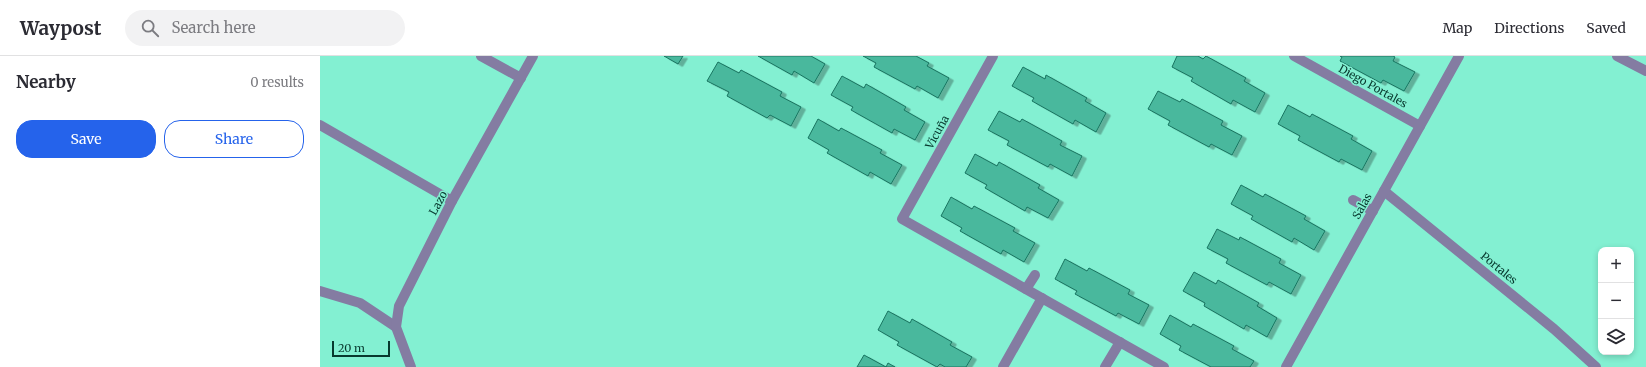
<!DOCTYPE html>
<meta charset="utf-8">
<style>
body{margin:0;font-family:Merriweather,serif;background:#f2f2f3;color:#2b2b33}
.controls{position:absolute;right:12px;bottom:12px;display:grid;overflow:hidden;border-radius:8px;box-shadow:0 2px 6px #0003}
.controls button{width:36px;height:36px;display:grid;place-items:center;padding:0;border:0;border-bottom:1px solid #e1e1e2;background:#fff;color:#2b2b33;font:20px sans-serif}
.scale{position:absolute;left:12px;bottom:10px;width:58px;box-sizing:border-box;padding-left:4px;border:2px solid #07392e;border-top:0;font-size:11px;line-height:14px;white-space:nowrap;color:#07392e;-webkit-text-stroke:3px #83f0d2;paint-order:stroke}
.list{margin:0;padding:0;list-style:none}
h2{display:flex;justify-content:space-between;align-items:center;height:52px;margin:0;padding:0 16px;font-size:17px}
h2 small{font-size:13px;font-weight:400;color:#7c7c81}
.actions{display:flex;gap:8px;padding:12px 16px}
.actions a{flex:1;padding:9px 0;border:1px solid #2563eb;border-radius:16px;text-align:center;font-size:14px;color:#2563eb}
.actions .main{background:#2563eb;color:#fff}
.icon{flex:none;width:22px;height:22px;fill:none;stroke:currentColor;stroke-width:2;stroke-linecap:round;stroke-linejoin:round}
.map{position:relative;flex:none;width:1326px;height:311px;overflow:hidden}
header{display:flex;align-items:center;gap:24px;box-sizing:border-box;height:56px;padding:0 20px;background:#fff;border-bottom:1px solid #e1e1e2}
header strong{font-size:19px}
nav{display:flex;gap:22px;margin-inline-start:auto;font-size:14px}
.search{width:280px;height:36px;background:#f2f2f3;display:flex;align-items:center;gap:10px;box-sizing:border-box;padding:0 14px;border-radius:22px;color:#7c7c81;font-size:15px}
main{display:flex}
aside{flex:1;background:#fff}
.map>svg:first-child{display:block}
.building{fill:#48b89d;stroke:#197460;filter:url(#shadow)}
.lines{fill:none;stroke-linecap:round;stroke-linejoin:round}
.minor{stroke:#847ca2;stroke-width:10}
.labels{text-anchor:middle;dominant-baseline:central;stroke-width:3;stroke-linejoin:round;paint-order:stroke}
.street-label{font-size:11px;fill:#07392e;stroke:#83f0d2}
</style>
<header>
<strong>Waypost</strong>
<div class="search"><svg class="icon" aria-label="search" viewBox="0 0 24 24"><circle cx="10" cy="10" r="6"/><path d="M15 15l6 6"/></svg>Search here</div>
<nav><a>Map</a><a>Directions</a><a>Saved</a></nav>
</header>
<main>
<aside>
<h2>Nearby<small>0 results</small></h2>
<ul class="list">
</ul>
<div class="actions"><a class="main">Save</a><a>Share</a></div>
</aside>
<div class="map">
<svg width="1326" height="311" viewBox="0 0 1326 311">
<defs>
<filter id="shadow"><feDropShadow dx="4.5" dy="2.5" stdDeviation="0" flood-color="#0004"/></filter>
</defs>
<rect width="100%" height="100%" fill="#83f0d2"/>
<g class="building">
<path d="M344 0H363L358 8Z"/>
<path d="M438 0H491L505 8 494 27 474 15 472 19Z"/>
<path d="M543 0H596L609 7 607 10 629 22 618 42 597 30 595 33 554 11 556 7Z"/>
<path d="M857 0H878L883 3 886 0 926 22 924 25 945 37 935 56 913 44 911 48 871 25 873 22 852 11Z"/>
<path d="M1020 0H1073L1075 1 1073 5 1095 16 1084 35 1063 24 1061 27 1020 5 1022 1Z"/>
<path d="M398 6 419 17 421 14 462 36 460 40 481 51 471 70 450 59 447 62 407 40 409 36 387 25Z"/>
<path d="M703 11 725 23 726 19 767 42 765 45 786 57 776 76 755 64 753 68 712 45 714 42 692 30Z"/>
<path d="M522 20 544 32 546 28 586 51 584 54 605 66 595 84 574 73 572 77 531 54 533 51 511 39Z"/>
<path d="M838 35 860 46 862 43 903 65 901 69 922 80 912 99 891 88 889 91 848 69 850 65 828 53Z"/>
<path d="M968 49 990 61 992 58 1033 80 1031 83 1052 95 1042 114 1021 103 1019 106 978 84 980 80 958 68Z"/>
<path d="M679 55 700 66 702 63 742 85 740 89 762 100 752 120 730 108 728 111 687 89 689 85 668 74Z"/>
<path d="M498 63 519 75 521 72 562 94 560 97 582 109 571 128 550 116 548 120 507 97 509 94 488 82Z"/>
<path d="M655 98 677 110 679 106 720 129 718 132 739 144 728 162 707 151 705 155 665 132 667 129 645 117Z"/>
<path d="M921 129 943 141 945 138 986 160 984 163 1005 175 994 194 974 182 972 186 931 163 933 160 911 148Z"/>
<path d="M631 141 652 153 654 150 695 172 693 175 715 187 704 206 683 194 681 198 640 175 642 172 621 160Z"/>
<path d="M897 173 919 184 920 181 961 203 959 207 981 219 971 238 949 226 947 229 906 207 908 203 887 192Z"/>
<path d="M745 203 767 215 769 212 810 234 808 238 829 249 819 268 798 257 796 260 755 238 757 235 735 223Z"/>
<path d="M874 216 896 228 898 224 939 247 937 250 957 262 947 281 926 269 924 273 884 250 885 247 863 235Z"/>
<path d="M568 255 590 267 592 263 632 286 630 289 652 301 646 311H625L620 308 617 311 577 289 579 286 558 274Z"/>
<path d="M850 259 871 271 873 268 914 290 912 293 934 305 930 311H891L859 294 861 290 840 278Z"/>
<path d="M544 299 566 311 568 307 575 311H537Z"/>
</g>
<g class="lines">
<g class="minor">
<path d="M161 0 201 22"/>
<path d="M673 0 582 163 844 311"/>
<path d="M974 0 1100 70"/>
<path d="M1297 0 1326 15"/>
<path d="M0 69 132 145"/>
<path d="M1064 135 1234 273 1276 311"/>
<path d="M1033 144 1053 155"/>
<path d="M706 233 715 219"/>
<path d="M0 235 40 247 76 271"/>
<path d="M91 311 76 271 79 250 132 145 213 0"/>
<path d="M683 311 722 242"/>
<path d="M785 311 800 286"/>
<path d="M966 311 1139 0"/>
</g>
</g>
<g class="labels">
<g class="street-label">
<text transform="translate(1053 30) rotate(29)">Diego Portales</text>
<text transform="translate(617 76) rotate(-61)">Vicuña</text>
<text transform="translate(118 147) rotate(-62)">Lazo</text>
<text transform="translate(1042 150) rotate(-61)">Salas</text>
<text transform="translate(1179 212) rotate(39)">Portales</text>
</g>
</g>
</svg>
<div class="controls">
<button>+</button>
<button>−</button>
<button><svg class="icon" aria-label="layers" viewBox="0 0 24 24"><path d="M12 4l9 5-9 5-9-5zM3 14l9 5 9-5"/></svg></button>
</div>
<div class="scale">20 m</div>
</div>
</main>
